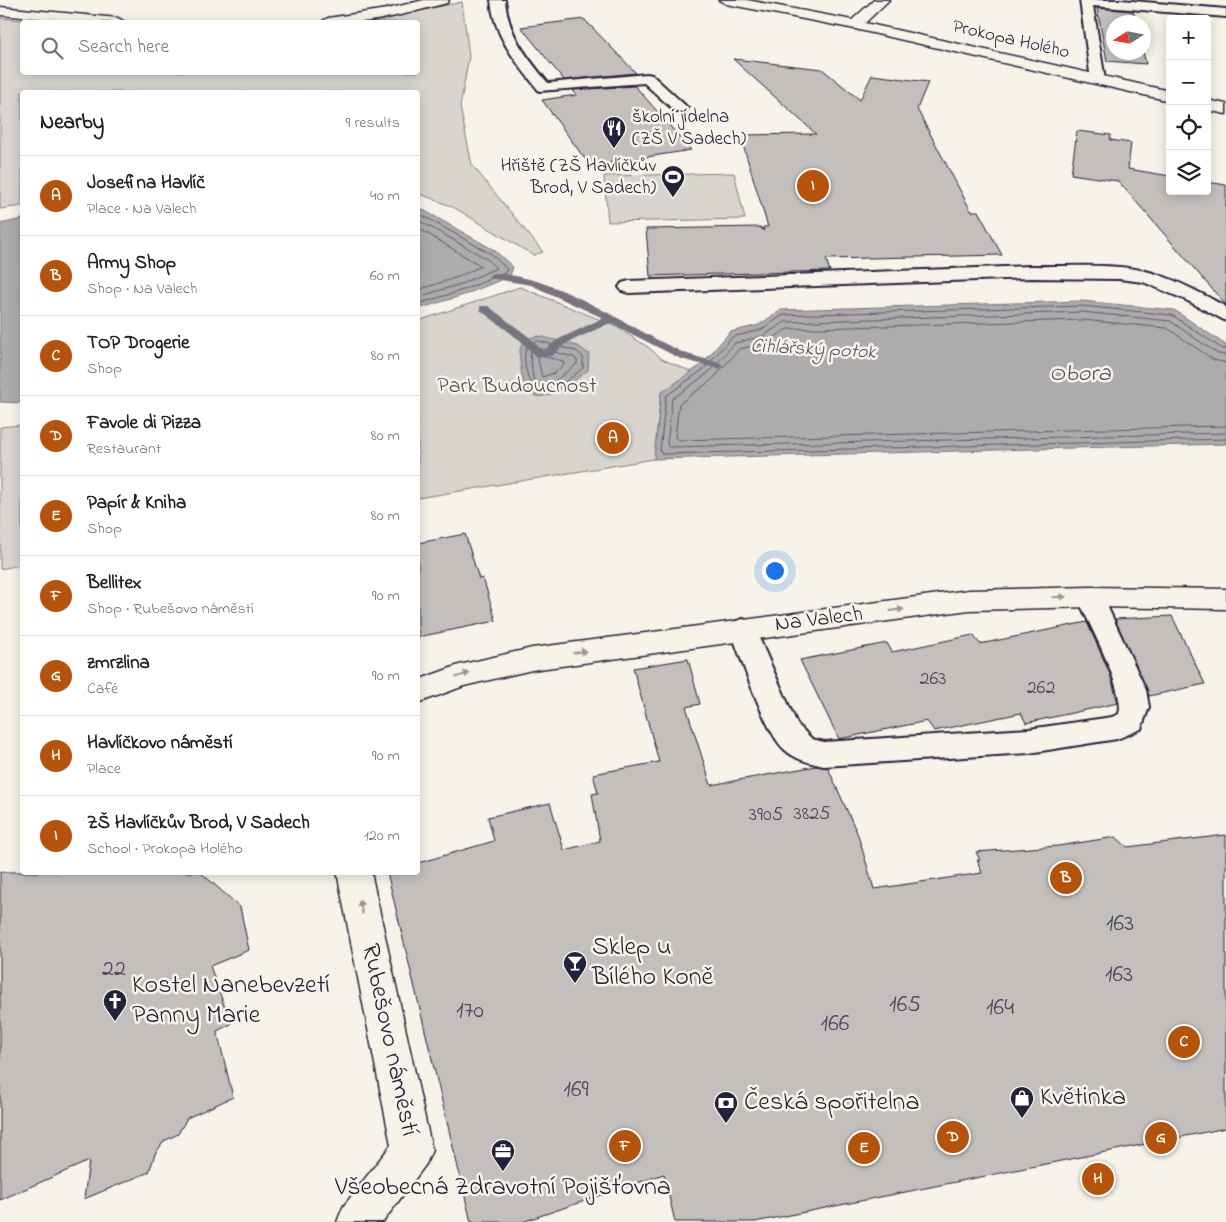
<!DOCTYPE html>
<meta charset="utf-8">
<style>
body{margin:0;font-family:"Indie Flower",sans-serif;background:#f6f6f6;color:#202124}
.controls{position:absolute;right:15px;top:15px;display:grid;overflow:hidden;border-radius:5px;box-shadow:0 2px 12px #0003}
.controls button{width:45px;height:45px;display:grid;place-items:center;padding:0;border:0;border-bottom:1px solid #e0e0e0;background:#fff;color:#202124;font:25px sans-serif}
.compass{position:absolute;left:1106px;top:15px;width:45px;height:45px;border-radius:50%;background:#fff;box-shadow:0 2px 12px #0003;rotate:259deg}
.you{position:absolute;left:774px;top:570px;width:18px;height:18px;margin:-12px;border:4px solid #fff;border-radius:50%;background:#1a73e8;box-shadow:0 0 0 8px #1a73e833}
.badge{display:grid;place-items:center;width:32px;height:32px;border-radius:50%;background:#b45309;color:#fff;font-size:16px;font-weight:700}
.pin{position:absolute;translate:-50% -50%;border:2px solid #fff;box-shadow:0 1px 5px #0006}
.list{margin:0;padding:0;list-style:none}
h2{display:flex;justify-content:space-between;align-items:center;height:65px;margin:0;padding:0 20px;font-size:21px}
h2 small{font-size:16px;font-weight:400;color:#757577}
.list li{display:grid;grid-template-columns:32px 1fr auto;gap:15px;align-items:center;box-sizing:border-box;height:80px;padding:0 20px;border-top:1px solid #e0e0e0}
.list b{display:block;font-size:19px;white-space:nowrap}
.list p{margin:0;font-size:16px;white-space:nowrap;color:#757577}
.list em{font-size:16px;font-style:normal;color:#757577}
.icon{flex:none;width:28px;height:28px;fill:none;stroke:currentColor;stroke-width:2;stroke-linecap:round;stroke-linejoin:round}
.map{position:relative;flex:none;width:1226px;height:1222px;overflow:hidden}
.search{position:absolute;background:#fff;box-shadow:0 2px 12px #0003;left:20px;top:20px;width:400px;height:55px;display:flex;align-items:center;gap:12px;box-sizing:border-box;padding:0 18px;border-radius:5px;color:#757577;font-size:19px}
.panel{position:absolute;background:#fff;box-shadow:0 2px 12px #0003;left:20px;top:90px;width:400px;height:785px;border-radius:5px}
.map>svg:first-child{display:block}
.green{fill:#d8d5cf;stroke:#7d7c85}
.water{fill:#aeabad;stroke:#76747f}
.lines{fill:none;stroke-linecap:round;stroke-linejoin:round}
.shore{stroke:#5a5969;stroke-width:1}
.stream{fill:#76747f;fill-rule:evenodd}
.building{fill:#c2bfbd;stroke:#22223b}
.lane-casing{stroke:#22223b;stroke-width:4}
.street-casing{stroke:#22223b;stroke-width:3}
.lane{fill:#f7f3e8;fill-rule:evenodd}
.street{fill:#f7f3e8;fill-rule:evenodd}
.oneway{fill:#97959a}
.labels{text-anchor:middle;dominant-baseline:central;stroke-width:5;stroke-linejoin:round;paint-order:stroke}
.far-street-label{font-size:19px;fill:#22223b;stroke:#f7f3e8}
.far-poi-label{font-size:19px;fill:#22223b;stroke:#f7f3e8;text-anchor:start}
.far-water-label{font-size:20px;font-style:italic;fill:#535263;stroke:#f7f3e8}
.number-label{font-size:20px;fill:#4a495c}
.park-label{font-size:22px;fill:#504f60;stroke:#f7f3e8}
.street-label{font-size:22px;fill:#22223b;stroke:#f7f3e8}
.water-label{font-size:24px;font-style:italic;fill:#535263;stroke:#f7f3e8}
.near-number-label{font-size:24px;fill:#4a495c}
.near-poi-label{font-size:26px;fill:#22223b;stroke:#f7f3e8;text-anchor:start}
.near-street-label{font-size:26px;fill:#22223b;stroke:#f7f3e8}
</style>
<div class="map">
<svg width="1226" height="1222" viewBox="0 0 1226 1222">
<rect width="100%" height="100%" fill="#f7f3e8"/>
<filter id="ink" filterUnits="userSpaceOnUse"><feTurbulence type="fractalNoise" baseFrequency=".02" numOctaves="2"/><feDisplacementMap in="SourceGraphic" scale="10" xChannelSelector="R" yChannelSelector="G"/><feConvolveMatrix kernelMatrix="1 2 1 2 8 2 1 2 1" color-interpolation-filters="sRGB"/></filter>
<g filter="url(#ink)">
<g class="green">
<path d="M462 2 469 56 460 107 472 165 543 252 533 255 453 207 418 193V92H22V206L0 209V18L45 22H22V72H418V22H364Z"/>
<path d="M734 173 745 219 608 222 604 176Z"/>
<path d="M520 287 613 325 648 347 662 359 692 372 661 393 654 459 418 498V321Z"/>
<path d="M22 425V565L0 569V427Z"/>
</g>
<g class="water">
<path d="M418 207 494 250 513 267 510 276 464 295 418 309Z"/>
<path d="M22 219V403L0 402V224Z"/>
<path d="M1082 301 1174 310 1226 345V444L654 459 661 393 701 365 730 332 759 325 781 310Z"/>
<path d="M539 336 578 346 589 354 588 370C565 388 525 420 521 368 519 356 518 349 525 339Z"/>
</g>
<g class="lines">
<g class="shore">
<path d="M418 213 491 254 507 269 505 273 463 290 418 304"/>
<path d="M418 220 487 259 496 268 461 284 418 297"/>
<path d="M418 228 481 266 458 277 418 290"/>
<path d="M539 341 576 351 583 357V368C567 381 535 410 527 373 524 363 523 353 528 343Z"/>
<path d="M539 348 573 357 577 360V364L555 381 539 385 533 379 530 352 532 349Z"/>
<path d="M1226 349 1221 348 1172 315 1082 306 783 315 761 330 732 337 704 369 666 396 660 451 662 454 1226 439"/>
<path d="M1226 355 1218 354 1170 321 1082 312 785 322 763 336 735 343 708 373 672 399 667 445 669 447 1226 433"/>
<path d="M542 356 563 361 564 365 554 373 542 377 538 359Z"/>
<path d="M1226 363 1214 360 1167 328 1082 320 787 329 766 343 739 349 713 379 679 404 675 437 678 440 1226 426"/>
</g>
<path class="stream" d="M493 273C563 278 619 323 682 352 691 356 721 362 724 366L719 369 681 359 610 323 565 344 552 356 536 357 521 341 480 310V306H488L529 337 543 351 557 340 603 318 531 285 489 278 488 276Z"/>
</g>
<g class="building">
<path d="M1097 8 1133 11 1136 22H1114V52H1143L1146 64 1107 61Z"/>
<path d="M584 19 636 73 564 80 521 27Z"/>
<path d="M733 59 822 69 860 100 872 75 928 82 917 109 971 211H978L1002 255 826 259 830 271 650 276 646 229 760 227 764 231 763 227H768L740 135 816 134Z"/>
<path d="M635 86 691 150 590 166 542 100 576 95 573 90Z"/>
<path d="M1077 131 1111 135 1110 140 1131 143 1128 169 1170 176V191H1207V182L1226 185V305L1118 181 1071 174Z"/>
<path d="M465 534 479 579 483 578 496 621 418 637V543Z"/>
<path d="M1172 616 1205 684 1149 696 1115 619Z"/>
<path d="M1087 622 1110 674 1118 703 1026 723 1021 713 934 731 927 721 839 739 800 660 887 643 892 652 973 635 980 644Z"/>
<path d="M688 659 700 704 686 707 711 785 816 766 828 768 858 835 874 889 982 873 977 860H980L976 852 1058 846 1116 837 1127 847 1226 835V1128L755 1222H675L664 1174 522 1222H471L387 872H418V863L494 841 488 817 550 803 564 850 600 841 592 794 598 793 593 774 659 762 633 668Z"/>
<path d="M0 872H200L240 907 249 950 210 966 231 1024 217 1031 233 1097 187 1118 178 1134 164 1141 155 1154 149 1172 84 1199 89 1161 0 1200Z"/>
</g>
<g class="lines">
<g class="lane-casing">
<g id="lane">
<path d="M491 0H505C508 35 527 57 548 83L647 74 652 75 688 108 685 111H675L644 83 539 91C517 63 494 37 491 0Z"/>
<path d="M1080 0H1121L1226 9V17L1093 6 1105 80 1098 84 1091 80Z"/>
<path d="M1031 266C1069 267 1117 262 1153 273 1179 281 1203 294 1226 307V321L1186 300 1143 282 1119 279 1031 278 629 293 622 291 619 287 622 283 629 281Z"/>
<path d="M1090 588 1099 590 1103 597 1146 690 1149 707 1141 729 1117 739 1029 753 824 766C811 763 796 760 785 750 765 733 741 657 730 629L734 622 743 619 752 622 797 724 812 739 824 742 1029 729 1112 717 1119 714C1126 691 1088 622 1077 597L1081 590Z"/>
</g>
</g>
<g class="street-casing">
<g id="street">
<path d="M424 0H449L447 3C407 13 362 28 321 22L328 18 387 9Z"/>
<path d="M719 0H747L852 20 874 0H889L865 23 1170 91V101L855 29 726 4Z"/>
<path d="M0 7 118 18 125 22H78L0 15Z"/>
<path d="M1207 100 1226 104V114L1207 110Z"/>
<path d="M1090 587 1226 589V609L1090 607 969 610 532 670 464 686 418 703V680L459 665 532 648 969 590Z"/>
<path d="M337 872H371L432 1150 426 1164 383 1222H337L343 1207 391 1145Z"/>
</g>
</g>
<use href="#lane" class="lane"/>
<use href="#street" class="street"/>
</g>
<defs><path id="oneway-solid" d="M-6-.8H1V-3.2L6.5 0L1 3.2V.8H-6Z" transform="scale(1.25)"/></defs>
<g class="oneway">
<use href="#oneway-solid" transform="translate(1059 597) rotate(-1)"/>
<use href="#oneway-solid" transform="translate(897 610) rotate(-7)"/>
<use href="#oneway-solid" transform="translate(580 652) rotate(-8)"/>
<use href="#oneway-solid" transform="translate(463 675) rotate(-17)"/>
<use href="#oneway-solid" transform="translate(361 907) rotate(-102)"/>
</g>
</g>
<defs>
<g id="restaurant-pin" transform="scale(1.25)"><path d="M0 17L-7.5 6A9.5 9.5 0 1 1 7.5 6Z" fill="#22223b" stroke="#f7f3e8"/><path d="M-5-6h1v4h1v-4h1v4h1v-4h1v5L-1.5 .5V6h-2V.5L-5-1ZM5-6V6H3V1.5H1.5Q1.5-4 5-6Z" fill="#fff"/></g>
<g id="stadium-pin" transform="scale(1.25)"><path d="M0 17L-7.5 6A9.5 9.5 0 1 1 7.5 6Z" fill="#22223b" stroke="#f7f3e8"/><path d="M0-5a6.5 5 0 1 0 0 10a6.5 5 0 1 0 0-10ZM-3.5-1.8h7v3.6h-7Z" fill="#fff"/></g>
<g id="bar-pin" transform="scale(1.25)"><path d="M0 17L-7.5 6A9.5 9.5 0 1 1 7.5 6Z" fill="#22223b" stroke="#f7f3e8"/><path d="M-6-5H6L.8 .8V4.5H3.5V6h-7V4.5H-.8V.8Z" fill="#fff"/></g>
<g id="church-pin" transform="scale(1.25)"><path d="M0 17L-7.5 6A9.5 9.5 0 1 1 7.5 6Z" fill="#22223b" stroke="#f7f3e8"/><path d="M-1.2-6h2.4v3.5h3.3v2.4h-3.3V6h-2.4V-.1h-3.3v-2.4h3.3Z" fill="#fff"/></g>
<g id="shop-pin" transform="scale(1.25)"><path d="M0 17L-7.5 6A9.5 9.5 0 1 1 7.5 6Z" fill="#22223b" stroke="#f7f3e8"/><path d="M-5-2.5h2.3a2.7 3.5 0 0 1 5.4 0H5L5.5 6h-11ZM-1.5-2.5h3a1.5 2.3 0 0 0-3 0Z" fill="#fff"/></g>
<g id="bank-pin" transform="scale(1.25)"><path d="M0 17L-7.5 6A9.5 9.5 0 1 1 7.5 6Z" fill="#22223b" stroke="#f7f3e8"/><path d="M-6-4H6V4H-6ZM0-2.3a2.3 2.3 0 1 0 0 4.6a2.3 2.3 0 1 0 0-4.6Z" fill="#fff"/></g>
<g id="office-pin" transform="scale(1.25)"><path d="M0 17L-7.5 6A9.5 9.5 0 1 1 7.5 6Z" fill="#22223b" stroke="#f7f3e8"/><path d="M-6-3h4V-5.5h4V-3h4V5H-6ZM-1-4.5V-3h2v-1.5ZM-6 0V1H6V0Z" fill="#fff"/></g>
</defs>
<g fill-rule="evenodd">
<use href="#restaurant-pin" x="614" y="128"/>
<use href="#stadium-pin" x="673" y="177"/>
<use href="#bar-pin" x="575" y="963"/>
<use href="#church-pin" x="115" y="1001"/>
<use href="#shop-pin" x="1022" y="1098"/>
<use href="#bank-pin" x="726" y="1103"/>
<use href="#office-pin" x="503" y="1151"/>
</g>
<g class="labels">
<g class="far-street-label">
<text transform="translate(1011 40) rotate(13)">Prokopa Holého</text>
</g>
<g class="far-poi-label">
<text x="632" y="117">školní jídelna<tspan x="632" dy="22">(ZŠ V Sadech)</tspan></text>
<text x="656" y="166" text-anchor="end">Hřiště (ZŠ Havlíčkův<tspan x="656" dy="22">Brod, V Sadech)</tspan></text>
</g>
<g class="far-water-label">
<text transform="translate(813 350) rotate(3)">Cihlářský potok</text>
</g>
<g class="number-label">
<text x="933" y="679">263</text>
<text x="1041" y="688">262</text>
<text x="812" y="814">3825</text>
<text x="766" y="815">3905</text>
</g>
<g class="park-label">
<text x="517" y="387">Park Budoucnost</text>
</g>
<g class="street-label">
<text transform="translate(819 620) rotate(-7)">Na Valech</text>
</g>
<g class="water-label">
<text x="1080" y="374">Obora</text>
</g>
<g class="near-number-label">
<text x="1120" y="924">163</text>
<text x="114" y="969">22</text>
<text x="1119" y="975">163</text>
<text x="905" y="1005">165</text>
<text x="1000" y="1008">164</text>
<text x="470" y="1011">170</text>
<text x="835" y="1024">166</text>
<text x="576" y="1090">169</text>
</g>
<g class="near-poi-label">
<text x="592" y="948">Sklep u<tspan x="592" dy="30">Bílého Koně</tspan></text>
<text x="132" y="986">Kostel Nanebevzetí<tspan x="132" dy="30">Panny Marie</tspan></text>
<text x="1040" y="1098">Květinka</text>
<text x="744" y="1103">Česká spořitelna</text>
<text x="503" y="1188" text-anchor="middle">Všeobecná Zdravotní Pojišťovna</text>
</g>
<g class="near-street-label">
<text transform="translate(389 1040) rotate(78)">Rubešovo náměstí</text>
</g>
</g>
</svg>
<div class="controls">
<button>+</button>
<button>−</button>
<button><svg class="icon" aria-label="locate" viewBox="0 0 24 24"><circle cx="12" cy="12" r="6"/><path d="M12 2v4M12 18v4M2 12h4M18 12h4"/></svg></button>
<button><svg class="icon" aria-label="layers" viewBox="0 0 24 24"><path d="M12 4l9 5-9 5-9-5zM3 14l9 5 9-5"/></svg></button>
</div>
<svg class="compass" viewBox="-18 -18 36 36"><path d="M0-13l5 13h-10z" fill="#e53935"/><path d="M0 13l5-13h-10z" fill="#757577"/></svg>
<div class="you"></div>
<div class="pin badge" style="left:613px;top:438px">A</div>
<div class="pin badge" style="left:1066px;top:878px">B</div>
<div class="pin badge" style="left:1184px;top:1042px">C</div>
<div class="pin badge" style="left:953px;top:1137px">D</div>
<div class="pin badge" style="left:864px;top:1148px">E</div>
<div class="pin badge" style="left:625px;top:1146px">F</div>
<div class="pin badge" style="left:1161px;top:1138px">G</div>
<div class="pin badge" style="left:1098px;top:1179px">H</div>
<div class="pin badge" style="left:813px;top:186px">I</div>
<div class="search"><svg class="icon" aria-label="search" viewBox="0 0 24 24"><circle cx="10" cy="10" r="6"/><path d="M15 15l6 6"/></svg>Search here</div>
<section class="panel">
<h2>Nearby<small>9 results</small></h2>
<ul class="list">
<li><span class="badge">A</span><div><b>Josefina Havlíč</b><p>Place · Na Valech</p></div><em>40 m</em></li>
<li><span class="badge">B</span><div><b>Army Shop</b><p>Shop · Na Valech</p></div><em>60 m</em></li>
<li><span class="badge">C</span><div><b>TOP Drogerie</b><p>Shop</p></div><em>80 m</em></li>
<li><span class="badge">D</span><div><b>Favole di Pizza</b><p>Restaurant</p></div><em>80 m</em></li>
<li><span class="badge">E</span><div><b>Papír &amp; Kniha</b><p>Shop</p></div><em>80 m</em></li>
<li><span class="badge">F</span><div><b>Bellitex</b><p>Shop · Rubešovo náměstí</p></div><em>90 m</em></li>
<li><span class="badge">G</span><div><b>zmrzlina</b><p>Café</p></div><em>90 m</em></li>
<li><span class="badge">H</span><div><b>Havlíčkovo náměstí</b><p>Place</p></div><em>90 m</em></li>
<li><span class="badge">I</span><div><b>ZŠ Havlíčkův Brod, V Sadech</b><p>School · Prokopa Holého</p></div><em>120 m</em></li>
</ul>
</section>
</div>
